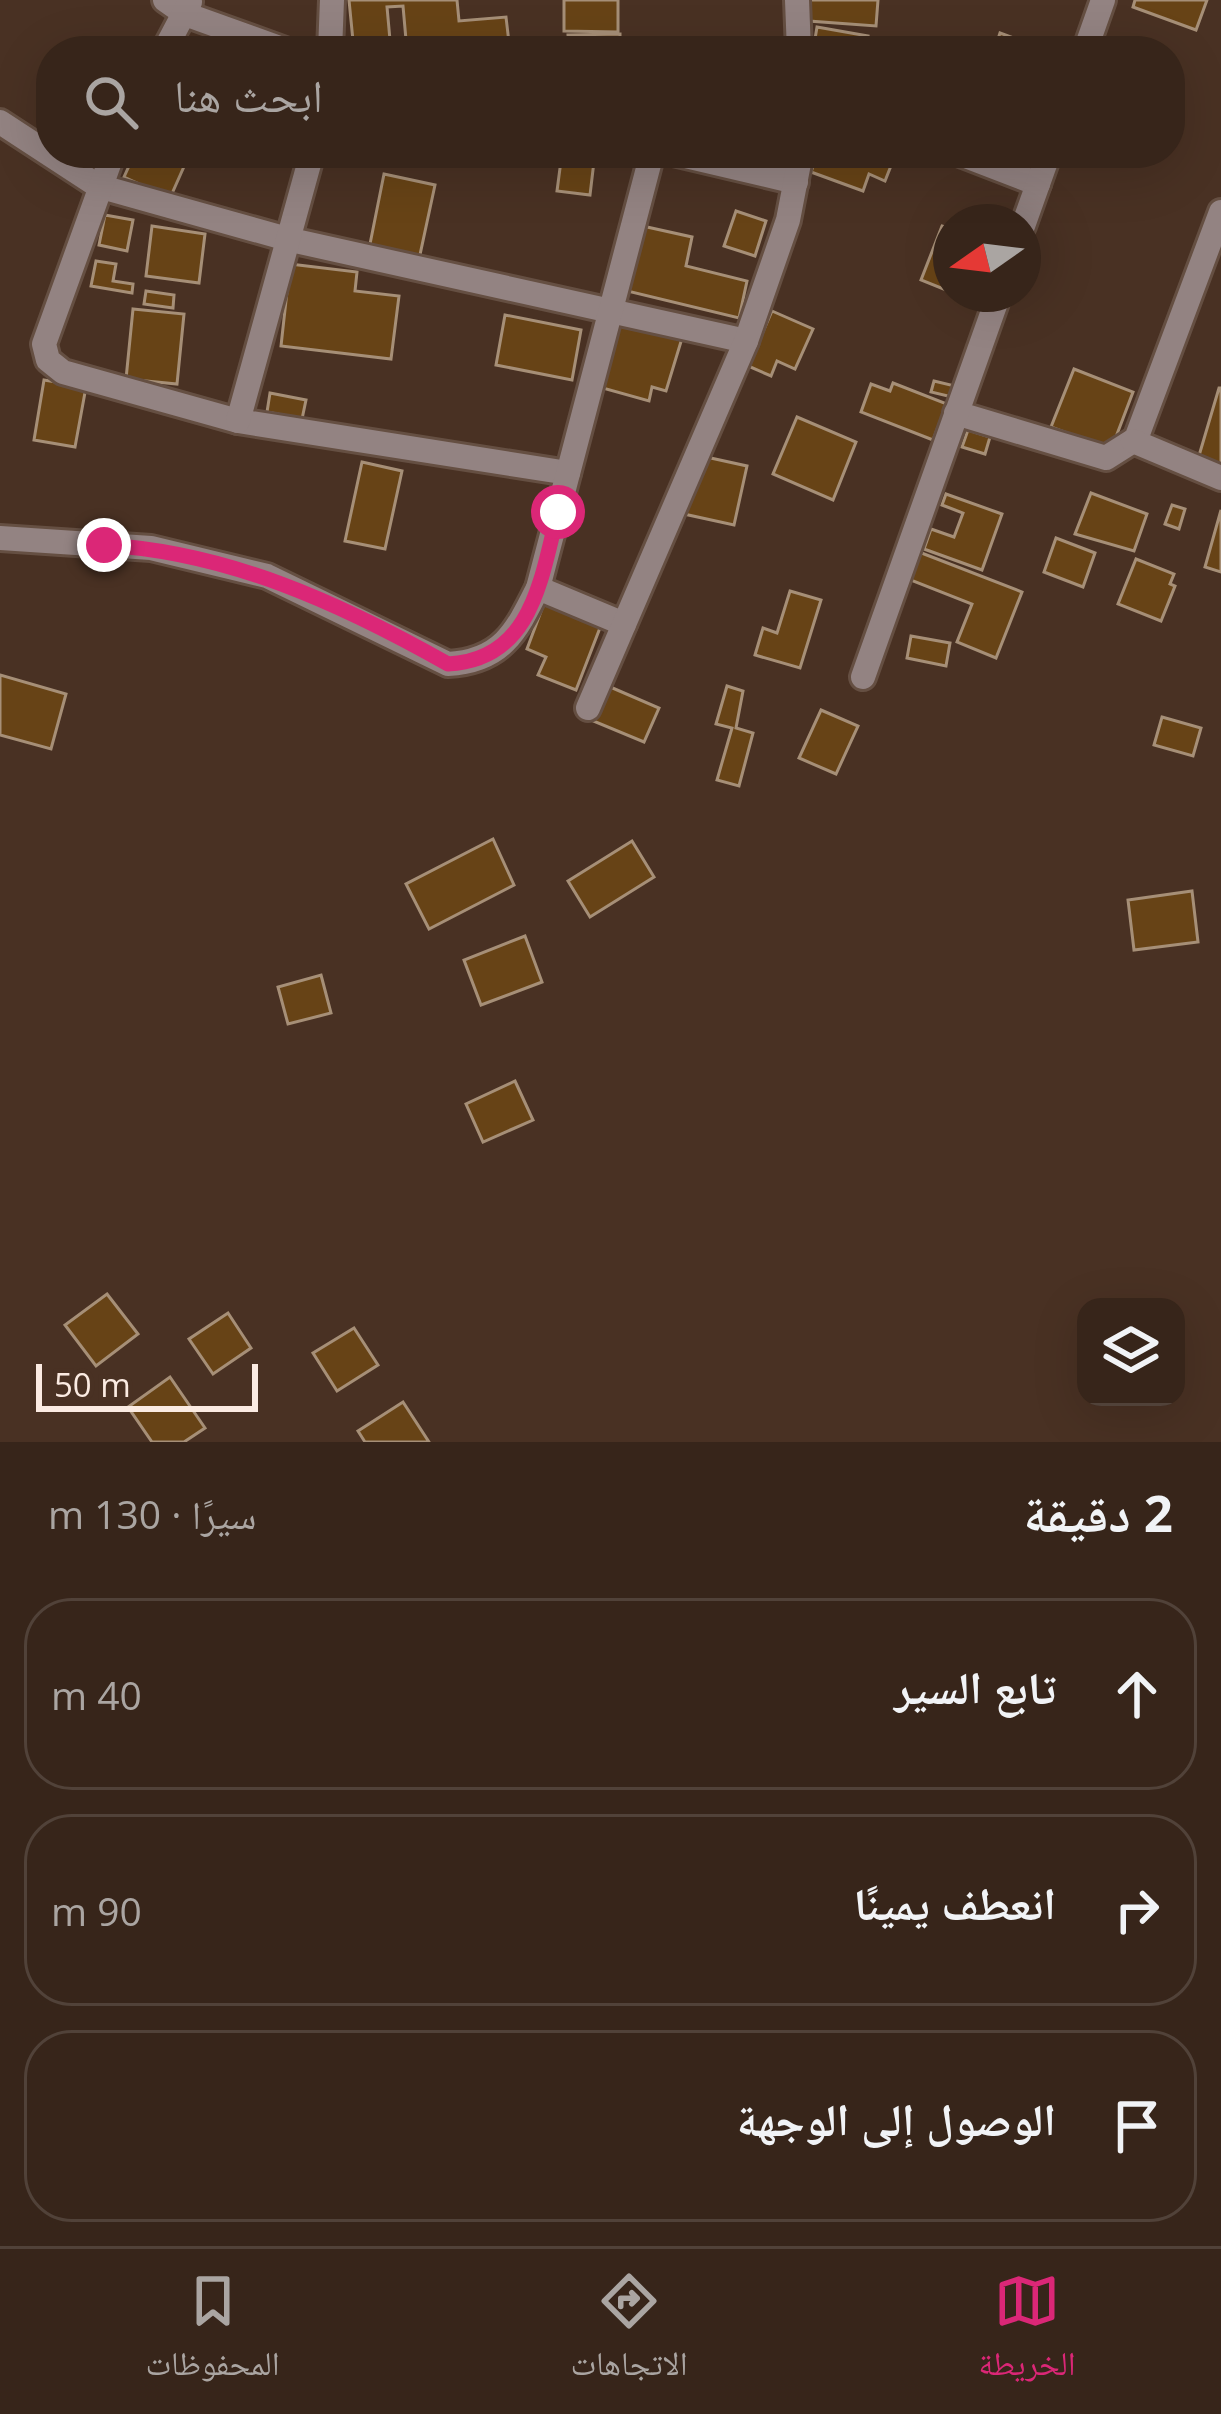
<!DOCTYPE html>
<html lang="ar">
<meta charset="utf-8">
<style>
body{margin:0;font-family:"Open Sans","Noto Naskh Arabic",sans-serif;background:#3e2d23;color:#f1f3f6;direction:rtl}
.controls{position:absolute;right:36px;bottom:36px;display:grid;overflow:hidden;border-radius:24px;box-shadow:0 12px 48px #0002}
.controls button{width:108px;height:108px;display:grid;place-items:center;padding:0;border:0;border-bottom:3px solid #514239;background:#37251a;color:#f1f3f6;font:60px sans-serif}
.compass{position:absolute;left:933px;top:204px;width:108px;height:108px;border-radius:50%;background:#37251a;box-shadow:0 12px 48px #0002;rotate:256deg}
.scale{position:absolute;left:36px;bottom:30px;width:222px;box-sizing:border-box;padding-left:12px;border:6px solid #fbebe2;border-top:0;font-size:33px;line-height:42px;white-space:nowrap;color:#fbebe2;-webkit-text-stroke:9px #493123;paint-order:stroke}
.stop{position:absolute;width:36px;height:36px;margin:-27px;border:9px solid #db2777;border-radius:50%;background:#fff}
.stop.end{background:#db2777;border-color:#fff;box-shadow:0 3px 12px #0008}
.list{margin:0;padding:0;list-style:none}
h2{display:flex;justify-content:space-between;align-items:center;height:156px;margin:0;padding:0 48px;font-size:51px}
h2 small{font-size:39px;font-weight:400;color:#aaa5a2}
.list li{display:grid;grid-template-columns:78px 1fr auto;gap:36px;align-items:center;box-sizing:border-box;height:192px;margin:0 24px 24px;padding:0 24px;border:3px solid #514239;border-radius:48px}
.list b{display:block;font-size:45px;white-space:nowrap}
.list em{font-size:39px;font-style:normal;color:#aaa5a2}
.icon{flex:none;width:66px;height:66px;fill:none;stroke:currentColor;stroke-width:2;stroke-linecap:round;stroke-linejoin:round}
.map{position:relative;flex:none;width:1221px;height:1442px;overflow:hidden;direction:ltr}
.search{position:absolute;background:#37251a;box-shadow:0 12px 48px #0002;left:36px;right:36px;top:36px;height:132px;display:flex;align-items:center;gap:30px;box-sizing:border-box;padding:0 42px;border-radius:48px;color:#aaa5a2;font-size:45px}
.sheet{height:804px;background:#37251a}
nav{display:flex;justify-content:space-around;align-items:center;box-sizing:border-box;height:168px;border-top:3px solid #514239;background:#37251a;font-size:33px;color:#aaa5a2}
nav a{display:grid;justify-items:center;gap:6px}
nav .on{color:#db2777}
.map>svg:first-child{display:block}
.building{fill:#674316;stroke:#a68f77;stroke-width:3}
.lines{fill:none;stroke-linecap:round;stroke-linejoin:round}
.minor-casing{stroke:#654f42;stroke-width:30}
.minor{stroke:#938382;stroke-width:24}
.route{stroke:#db2777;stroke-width:15}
</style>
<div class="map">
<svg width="1221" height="1442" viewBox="0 0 1221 1442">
<rect width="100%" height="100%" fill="#493123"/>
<g class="building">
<path d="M349 0H457L459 21 506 17 510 51H407L403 6 387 7 391 51H354Z"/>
<path d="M564 0H618V32L564 31Z"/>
<path d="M810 0H878L876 26 809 21Z"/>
<path d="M1135 0H1207L1196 30 1133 7Z"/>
<path d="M817 27 868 36 865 51H813Z"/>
<path d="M1000 33 1050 51H994Z"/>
<path d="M620 34V48L569 51 568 35Z"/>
<path d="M783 38 784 51H760L759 41Z"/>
<path d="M135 153H190L170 198 124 177Z"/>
<path d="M562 153H595L590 195 557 191Z"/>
<path d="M818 153H896L885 181 869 174 863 191 811 172Z"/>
<path d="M384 174 435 185 418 264 368 254Z"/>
<path d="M736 211 766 221 755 256 724 246Z"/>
<path d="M105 215 133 220 127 251 99 245Z"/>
<path d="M638 225 692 237 686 266 747 281 739 318 623 290Z"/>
<path d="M152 226 205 234 199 283 146 276Z"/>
<path d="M942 226 951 229V292L921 280Z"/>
<path d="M96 261 116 264 113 281 133 284 132 293 91 286Z"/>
<path d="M290 264 357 272 355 291 399 296 391 359 281 346Z"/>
<path d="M146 291 174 295 173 308 144 304Z"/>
<path d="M133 309 184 314 177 384 126 379Z"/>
<path d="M772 311 813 329 795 369 777 361 771 376 748 366Z"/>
<path d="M505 315 581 330 572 380 496 365Z"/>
<path d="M619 316 683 335 666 391 652 387 649 401 599 387Z"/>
<path d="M1074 369 1133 392 1111 450 1051 427Z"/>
<path d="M44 380 86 387 75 447 34 440Z"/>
<path d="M934 381 955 386 952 397 931 392Z"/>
<path d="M893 383 947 404 933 440 861 412 871 384 890 391Z"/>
<path d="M1219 388H1221V466L1198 459Z"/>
<path d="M270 393 306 400 302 419 267 412Z"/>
<path d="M797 417 856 442 833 500 773 474Z"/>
<path d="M968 430 990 437 985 454 962 447Z"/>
<path d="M697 455 747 466 734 525 684 514Z"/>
<path d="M362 462 402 471 385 549 345 541Z"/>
<path d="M1091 493 1147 514 1134 551 1075 534Z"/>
<path d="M946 494 1002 514 982 570 924 549 931 529 954 537 963 513 942 505Z"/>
<path d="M1172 505 1185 509 1179 529 1165 524Z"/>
<path d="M1221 510V572L1205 567Z"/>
<path d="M1056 538 1095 553 1083 587 1044 572Z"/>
<path d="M919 552 1022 592 996 658 957 642 972 604 908 579Z"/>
<path d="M1136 559 1174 574 1170 584 1175 586 1161 621 1118 604Z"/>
<path d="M790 591 821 600 800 668 755 655 763 628 777 633Z"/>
<path d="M546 598 603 620 576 690 538 675 546 657 527 649Z"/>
<path d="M911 636 950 643 946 666 907 658Z"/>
<path d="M0 675 66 694 51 749 0 735Z"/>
<path d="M601 683 659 708 644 742 586 718Z"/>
<path d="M727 686 743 691 736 728 753 733 739 786 717 780 732 728 716 724Z"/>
<path d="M821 710 858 726 836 774 799 758Z"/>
<path d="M1162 717 1201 728 1193 756 1154 745Z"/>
<path d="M493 839 514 885 429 929 406 884Z"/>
<path d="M632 841 654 877 590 917 568 881Z"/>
<path d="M1192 891 1198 942 1134 950 1128 900Z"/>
<path d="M525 936 542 982 481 1005 464 960Z"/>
<path d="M321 975 331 1013 288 1024 278 987Z"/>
<path d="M515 1081 533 1120 483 1142 466 1104Z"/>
<path d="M107 1294 138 1334 96 1366 65 1325Z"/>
<path d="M228 1313 251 1348 213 1374 189 1339Z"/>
<path d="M354 1328 378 1365 337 1391 313 1353Z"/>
<path d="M170 1377 205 1428 184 1442H152L128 1407Z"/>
<path d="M403 1402 429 1442H365L358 1431Z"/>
</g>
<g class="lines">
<g class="minor-casing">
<g id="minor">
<path d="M165 0 185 14 288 51"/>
<path d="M797 0 799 51"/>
<path d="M164 51 190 2"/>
<path d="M330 51 332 0"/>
<path d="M1085 51 1103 0"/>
<path d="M0 122 98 186 291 240 746 341"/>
<path d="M113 153 44 344 48 360 63 372 238 421 568 473"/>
<path d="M673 153 796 182"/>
<path d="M958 153 1038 184"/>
<path d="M1023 226 1049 153"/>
<path d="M956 413 1106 458 1136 439 1221 212"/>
<path d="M238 421 312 153"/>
<path d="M1133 441 1221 478"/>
<path d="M0 538 151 548 267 576 448 664C502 661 516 632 538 588L652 153"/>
<path d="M538 588 624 624"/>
<path d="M863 677 999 294"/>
<path d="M588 708 746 341 788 220 801 153"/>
</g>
</g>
<use href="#minor" class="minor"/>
</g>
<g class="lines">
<path class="route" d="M104 545C228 552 340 603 448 664 532 660 541 579 558 512"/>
</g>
</svg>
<div class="controls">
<button><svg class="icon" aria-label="layers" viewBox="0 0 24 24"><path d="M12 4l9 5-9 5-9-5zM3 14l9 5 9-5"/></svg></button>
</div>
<svg class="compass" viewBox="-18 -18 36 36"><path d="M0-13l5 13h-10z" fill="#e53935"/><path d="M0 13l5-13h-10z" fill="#aaa5a2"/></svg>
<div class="scale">50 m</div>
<div class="stop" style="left:558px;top:512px"></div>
<div class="stop end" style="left:104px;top:545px"></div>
<div class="search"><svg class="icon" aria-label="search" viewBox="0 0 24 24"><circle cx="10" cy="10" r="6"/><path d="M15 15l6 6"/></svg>ابحث هنا</div>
</div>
<section class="sheet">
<h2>2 دقيقة<small>سيرًا · 130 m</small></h2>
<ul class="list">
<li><svg class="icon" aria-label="ahead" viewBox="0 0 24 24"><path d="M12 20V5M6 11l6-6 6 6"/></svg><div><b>تابع السير</b></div><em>40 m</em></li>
<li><svg class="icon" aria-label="right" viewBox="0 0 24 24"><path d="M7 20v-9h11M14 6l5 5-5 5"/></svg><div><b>انعطف يمينًا</b></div><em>90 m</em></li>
<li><svg class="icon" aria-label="arrive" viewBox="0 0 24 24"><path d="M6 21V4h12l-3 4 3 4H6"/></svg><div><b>الوصول إلى الوجهة</b></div></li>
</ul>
</section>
<nav>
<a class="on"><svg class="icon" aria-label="map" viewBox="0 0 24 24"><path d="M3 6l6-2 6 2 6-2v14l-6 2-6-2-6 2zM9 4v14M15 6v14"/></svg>الخريطة</a>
<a><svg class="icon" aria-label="directions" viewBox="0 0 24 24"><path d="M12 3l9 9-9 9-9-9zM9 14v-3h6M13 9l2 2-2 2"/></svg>الاتجاهات</a>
<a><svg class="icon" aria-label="saved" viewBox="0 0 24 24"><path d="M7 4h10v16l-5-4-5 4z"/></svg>المحفوظات</a>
</nav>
